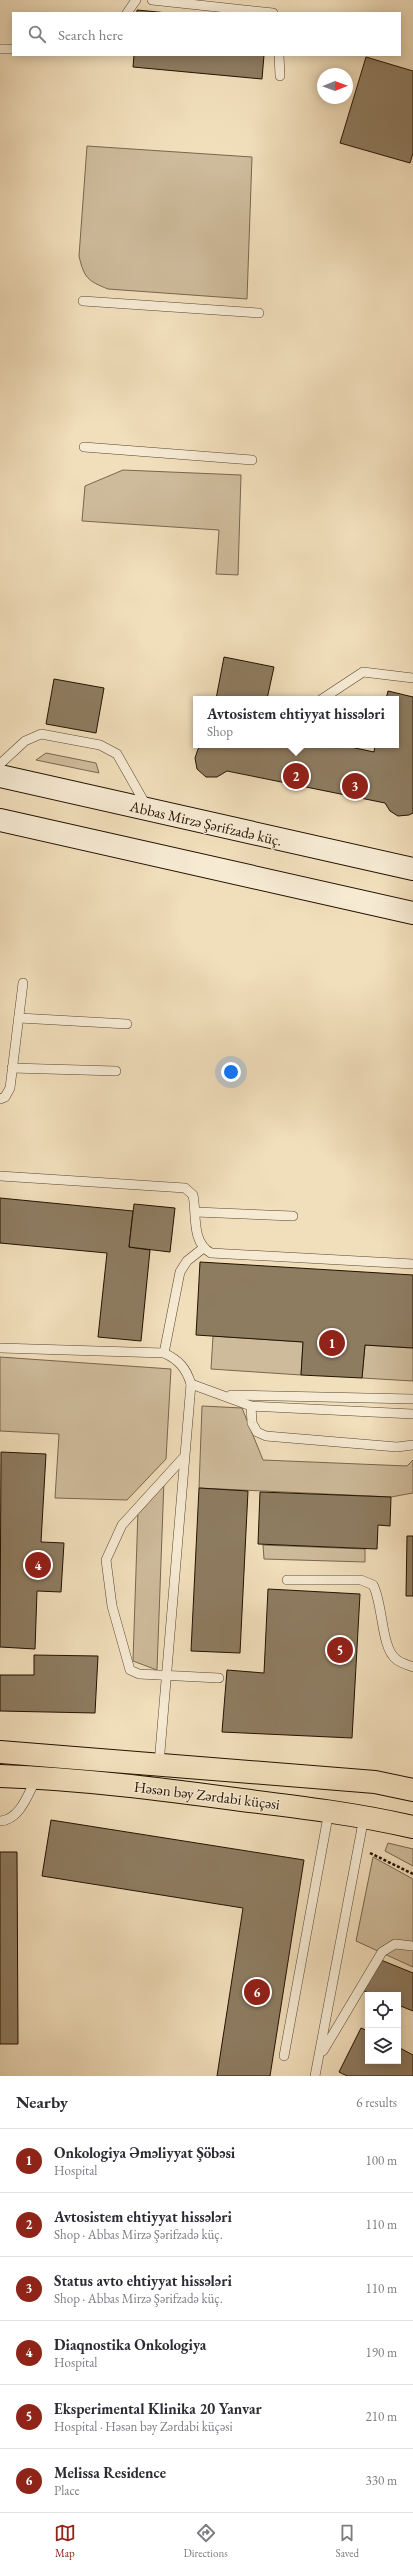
<!DOCTYPE html>
<meta charset="utf-8">
<style>
body{margin:0;font-family:"EB Garamond",serif;background:#f2f2f3;color:#2b2b33}
.controls{position:absolute;right:12px;bottom:12px;display:grid;overflow:hidden;border-radius:0px;box-shadow:0 2px 10px #0003}
.controls button{width:36px;height:36px;display:grid;place-items:center;padding:0;border:0;border-bottom:1px solid #e1e1e2;background:#fff;color:#2b2b33;font:20px sans-serif}
.compass{position:absolute;left:317px;top:68px;width:36px;height:36px;border-radius:50%;background:#fff;box-shadow:0 2px 10px #0003;rotate:89deg}
.you{position:absolute;left:231px;top:1072px;width:14px;height:14px;margin:-10px;border:3px solid #fff;border-radius:50%;background:#1a73e8;box-shadow:0 0 0 6px #1a73e833}
.badge{display:grid;place-items:center;width:26px;height:26px;border-radius:50%;background:#8f2418;color:#fff;font-size:13px;font-weight:700}
.pin{position:absolute;translate:-50% -50%;border:2px solid #fff;box-shadow:0 1px 4px #0006}
.popup{position:absolute;left:193px;top:696px;width:206px;height:52px;box-sizing:border-box;display:grid;place-content:center;border-radius:0px;background:#fff;filter:drop-shadow(0 1px 3px #0005);font-size:13px;white-space:nowrap;color:#7c7c81}
.popup b{font-size:15px;color:#2b2b33}
.popup::after{content:'';position:absolute;left:50%;top:100%;margin-left:-8px;border:8px solid transparent;border-top-color:#fff}
.list{margin:0;padding:0;list-style:none}
h2{display:flex;justify-content:space-between;align-items:center;height:52px;margin:0;padding:0 16px;font-size:17px}
h2 small{font-size:13px;font-weight:400;color:#7c7c81}
.list li{display:grid;grid-template-columns:26px 1fr auto;gap:12px;align-items:center;box-sizing:border-box;height:64px;padding:0 16px;border-top:1px solid #e1e1e2}
.list b{display:block;font-size:15px;white-space:nowrap}
.list p{margin:0;font-size:13px;white-space:nowrap;color:#7c7c81}
.list em{font-size:13px;font-style:normal;color:#7c7c81}
.icon{flex:none;width:22px;height:22px;fill:none;stroke:currentColor;stroke-width:2;stroke-linecap:round;stroke-linejoin:round}
.map{position:relative;flex:none;width:413px;height:2076px;overflow:hidden}
.search{position:absolute;background:#fff;box-shadow:0 2px 10px #0003;left:12px;right:12px;top:12px;height:44px;display:flex;align-items:center;gap:10px;box-sizing:border-box;padding:0 14px;border-radius:0px;color:#7c7c81;font-size:15px}
.sheet{height:436px;background:#fff}
nav{display:flex;justify-content:space-around;align-items:center;box-sizing:border-box;height:56px;border-top:1px solid #e1e1e2;background:#fff;font-size:11px;color:#7c7c81}
nav a{display:grid;justify-items:center;gap:2px}
nav .on{color:#8f2418}
.map>svg:first-child{display:block}
.green{fill:#cebb9b;stroke:#78664e}
.building{fill:#8e7c61;stroke:#231200}
.lines{fill:none;stroke-linecap:round;stroke-linejoin:round}
.service-casing{stroke:#56452f;stroke-width:10}
.secondary-casing{stroke:#231200;stroke-width:24}
.primary-casing{stroke:#231200;stroke-width:24}
.path{stroke:#231200;stroke-width:2.5;stroke-dasharray:3 2;stroke-linecap:butt}
.service{stroke:#f6ead3;stroke-width:9}
.secondary{stroke:#f6ead3;stroke-width:22}
.primary{stroke:#f1debb;stroke-width:22}
.labels{text-anchor:middle;dominant-baseline:central;stroke-width:3;stroke-linejoin:round;paint-order:stroke}
.street-label{font-size:15px;fill:#231200;stroke:#f6ead3}
</style>
<div class="map">
<svg width="413" height="2076" viewBox="0 0 413 2076">
<rect width="100%" height="100%" fill="#f1debb"/>
<filter id="stains"><feTurbulence type="fractalNoise" baseFrequency=".005" numOctaves="4"/><feColorMatrix values="0 0 0 0 .2 0 0 0 0 .09 0 0 0 0 .02 0 0 0 .5 -.17"/></filter>
<radialGradient id="worn" r=".72"><stop offset=".6" stop-color="#630" stop-opacity="0"/><stop offset="1" stop-color="#630" stop-opacity=".3"/></radialGradient>
<g class="green">
<path d="M87 146 252 157 247 299 108 289C88 281 84 278 79 256Z"/>
<path d="M123 470 241 475 238 575 216 574 219 530 82 521 85 486Z"/>
<path d="M46 753 96 763 99 773 36 760Z"/>
<path d="M213 1336 303 1342 301 1375 211 1369Z"/>
<path d="M365 1345 413 1348V1381L362 1378Z"/>
<path d="M0 1357 171 1369 166 1459 127 1500 55 1498 59 1434 0 1431Z"/>
<path d="M202 1406 242 1408 263 1460 407 1466 413 1460V1493L391 1497 199 1488Z"/>
<path d="M164 1480 157 1670 133 1661 138 1510Z"/>
<path d="M263 1545 365 1549V1562L264 1559Z"/>
<path d="M388 1843 413 1849V1866L385 1851Z"/>
<path d="M373 1857 413 1879V1967L356 1941Z"/>
</g>
<g class="building">
<path d="M137 10 168 13H137Z"/>
<path d="M134 55H264L262 79 133 67Z"/>
<path d="M366 57 413 71V153L410 163 340 143Z"/>
<path d="M224 657 274 667 267 699H216Z"/>
<path d="M54 679 104 688 96 733 46 724Z"/>
<path d="M388 691 413 697V813L409 815 398 816 390 811 385 803 227 771 217 777H206L197 769 195 758 198 749 203 745H341L374 752 375 745H396V699H386Z"/>
<path d="M0 1198 133 1211 129 1247 150 1250 141 1341 98 1337 107 1253 0 1243Z"/>
<path d="M134 1204 175 1208 170 1252 129 1247Z"/>
<path d="M200 1262 413 1275V1348L365 1345 362 1378 301 1375 303 1342 196 1335Z"/>
<path d="M1 1452 46 1454 41 1542 64 1543 61 1592 37 1591 35 1649 0 1647Z"/>
<path d="M199 1488 248 1491 240 1653 191 1651Z"/>
<path d="M260 1492 391 1497 390 1526 378 1525 377 1549 258 1544Z"/>
<path d="M407 1536H413V1596H406Z"/>
<path d="M268 1589 360 1594 352 1738 222 1732 227 1670 264 1673Z"/>
<path d="M34 1655 98 1656 95 1713 0 1711V1675H34Z"/>
<path d="M51 1820 304 1860 270 2076H217L243 1908 42 1876Z"/>
<path d="M0 1852H17L18 2044H0Z"/>
<path d="M381 1960 413 1973V2011L398 2005V1995H373L364 1991Z"/>
<path d="M361 2028 368 2031V2061H398V2047L413 2055V2076H347L339 2072Z"/>
</g>
<g class="lines">
<g class="service-casing">
<g id="service">
<path d="M152 0 273 13"/>
<path d="M127 13 136 0"/>
<path d="M0 49H13"/>
<path d="M279 55 280 76"/>
<path d="M83 301 259 313"/>
<path d="M84 447 252 460"/>
<path d="M322 699 363 672 413 678"/>
<path d="M0 764 25 741 41 734 100 745 117 754 147 807"/>
<path d="M19 1018 127 1024"/>
<path d="M12 1068 116 1071"/>
<path d="M0 1099 5 1097 10 1088 23 983"/>
<path d="M0 1176 185 1188 193 1195C197 1215 191 1242 211 1253L413 1264"/>
<path d="M196 1212 293 1216"/>
<path d="M0 1348 164 1353C179 1360 186 1368 191 1384L159 1764"/>
<path d="M164 1353 180 1272 187 1261 202 1249"/>
<path d="M191 1384 251 1406 413 1414"/>
<path d="M231 1395 413 1399"/>
<path d="M251 1406 252 1423 257 1432 266 1436 397 1447 413 1445"/>
<path d="M183 1458 122 1525 106 1560 112 1606 130 1670 139 1674 219 1678"/>
<path d="M287 1580H361L373 1585C383 1603 381 1648 396 1659 400 1663 408 1665 413 1667"/>
<path d="M0 1821C20 1820 28 1794 36 1779"/>
<path d="M323 2051 382 1952 395 1944 413 1946"/>
<path d="M284 2056 329 1811"/>
<path d="M315 2076 364 1817"/>
</g>
</g>
<g class="secondary-casing">
<g id="secondary">
<path d="M0 776 413 869"/>
<path d="M0 820 413 913"/>
</g>
</g>
<g class="primary-casing">
<g id="primary">
<path d="M0 1752 375 1782 413 1790"/>
<path d="M0 1776C81 1779 161 1789 242 1800 299 1807 356 1814 413 1827"/>
</g>
</g>
<path class="path" d="M370 1853 413 1874"/>
<use href="#service" class="service"/>
<use href="#secondary" class="secondary"/>
<use href="#primary" class="primary"/>
</g>
<g class="labels">
<g class="street-label">
<text transform="translate(206 823) rotate(13)">Abbas Mirzə Şərifzadə küç.</text>
<text transform="translate(207 1795) rotate(7)">Həsən bəy Zərdabi küçəsi</text>
</g>
</g>
<rect width="100%" height="100%" filter="url(#stains)"/>
<rect width="100%" height="100%" fill="url(#worn)"/>
</svg>
<div class="controls">
<button><svg class="icon" aria-label="locate" viewBox="0 0 24 24"><circle cx="12" cy="12" r="6"/><path d="M12 2v4M12 18v4M2 12h4M18 12h4"/></svg></button>
<button><svg class="icon" aria-label="layers" viewBox="0 0 24 24"><path d="M12 4l9 5-9 5-9-5zM3 14l9 5 9-5"/></svg></button>
</div>
<svg class="compass" viewBox="-18 -18 36 36"><path d="M0-13l5 13h-10z" fill="#e53935"/><path d="M0 13l5-13h-10z" fill="#7c7c81"/></svg>
<div class="you"></div>
<div class="pin badge" style="left:332px;top:1343px">1</div>
<div class="pin badge" style="left:296px;top:776px">2</div>
<div class="popup"><b>Avtosistem ehtiyyat hissələri</b>Shop</div>
<div class="pin badge" style="left:355px;top:786px">3</div>
<div class="pin badge" style="left:38px;top:1565px">4</div>
<div class="pin badge" style="left:340px;top:1650px">5</div>
<div class="pin badge" style="left:257px;top:1992px">6</div>
<div class="search"><svg class="icon" aria-label="search" viewBox="0 0 24 24"><circle cx="10" cy="10" r="6"/><path d="M15 15l6 6"/></svg>Search here</div>
</div>
<section class="sheet">
<h2>Nearby<small>6 results</small></h2>
<ul class="list">
<li><span class="badge">1</span><div><b>Onkologiya Əməliyyat Şöbəsi</b><p>Hospital</p></div><em>100 m</em></li>
<li><span class="badge">2</span><div><b>Avtosistem ehtiyyat hissələri</b><p>Shop · Abbas Mirzə Şərifzadə küç.</p></div><em>110 m</em></li>
<li><span class="badge">3</span><div><b>Status avto ehtiyyat hissələri</b><p>Shop · Abbas Mirzə Şərifzadə küç.</p></div><em>110 m</em></li>
<li><span class="badge">4</span><div><b>Diaqnostika Onkologiya</b><p>Hospital</p></div><em>190 m</em></li>
<li><span class="badge">5</span><div><b>Eksperimental Klinika 20 Yanvar</b><p>Hospital · Həsən bəy Zərdabi küçəsi</p></div><em>210 m</em></li>
<li><span class="badge">6</span><div><b>Melissa Residence</b><p>Place</p></div><em>330 m</em></li>
</ul>
</section>
<nav>
<a class="on"><svg class="icon" aria-label="map" viewBox="0 0 24 24"><path d="M3 6l6-2 6 2 6-2v14l-6 2-6-2-6 2zM9 4v14M15 6v14"/></svg>Map</a>
<a><svg class="icon" aria-label="directions" viewBox="0 0 24 24"><path d="M12 3l9 9-9 9-9-9zM9 14v-3h6M13 9l2 2-2 2"/></svg>Directions</a>
<a><svg class="icon" aria-label="saved" viewBox="0 0 24 24"><path d="M7 4h10v16l-5-4-5 4z"/></svg>Saved</a>
</nav>
